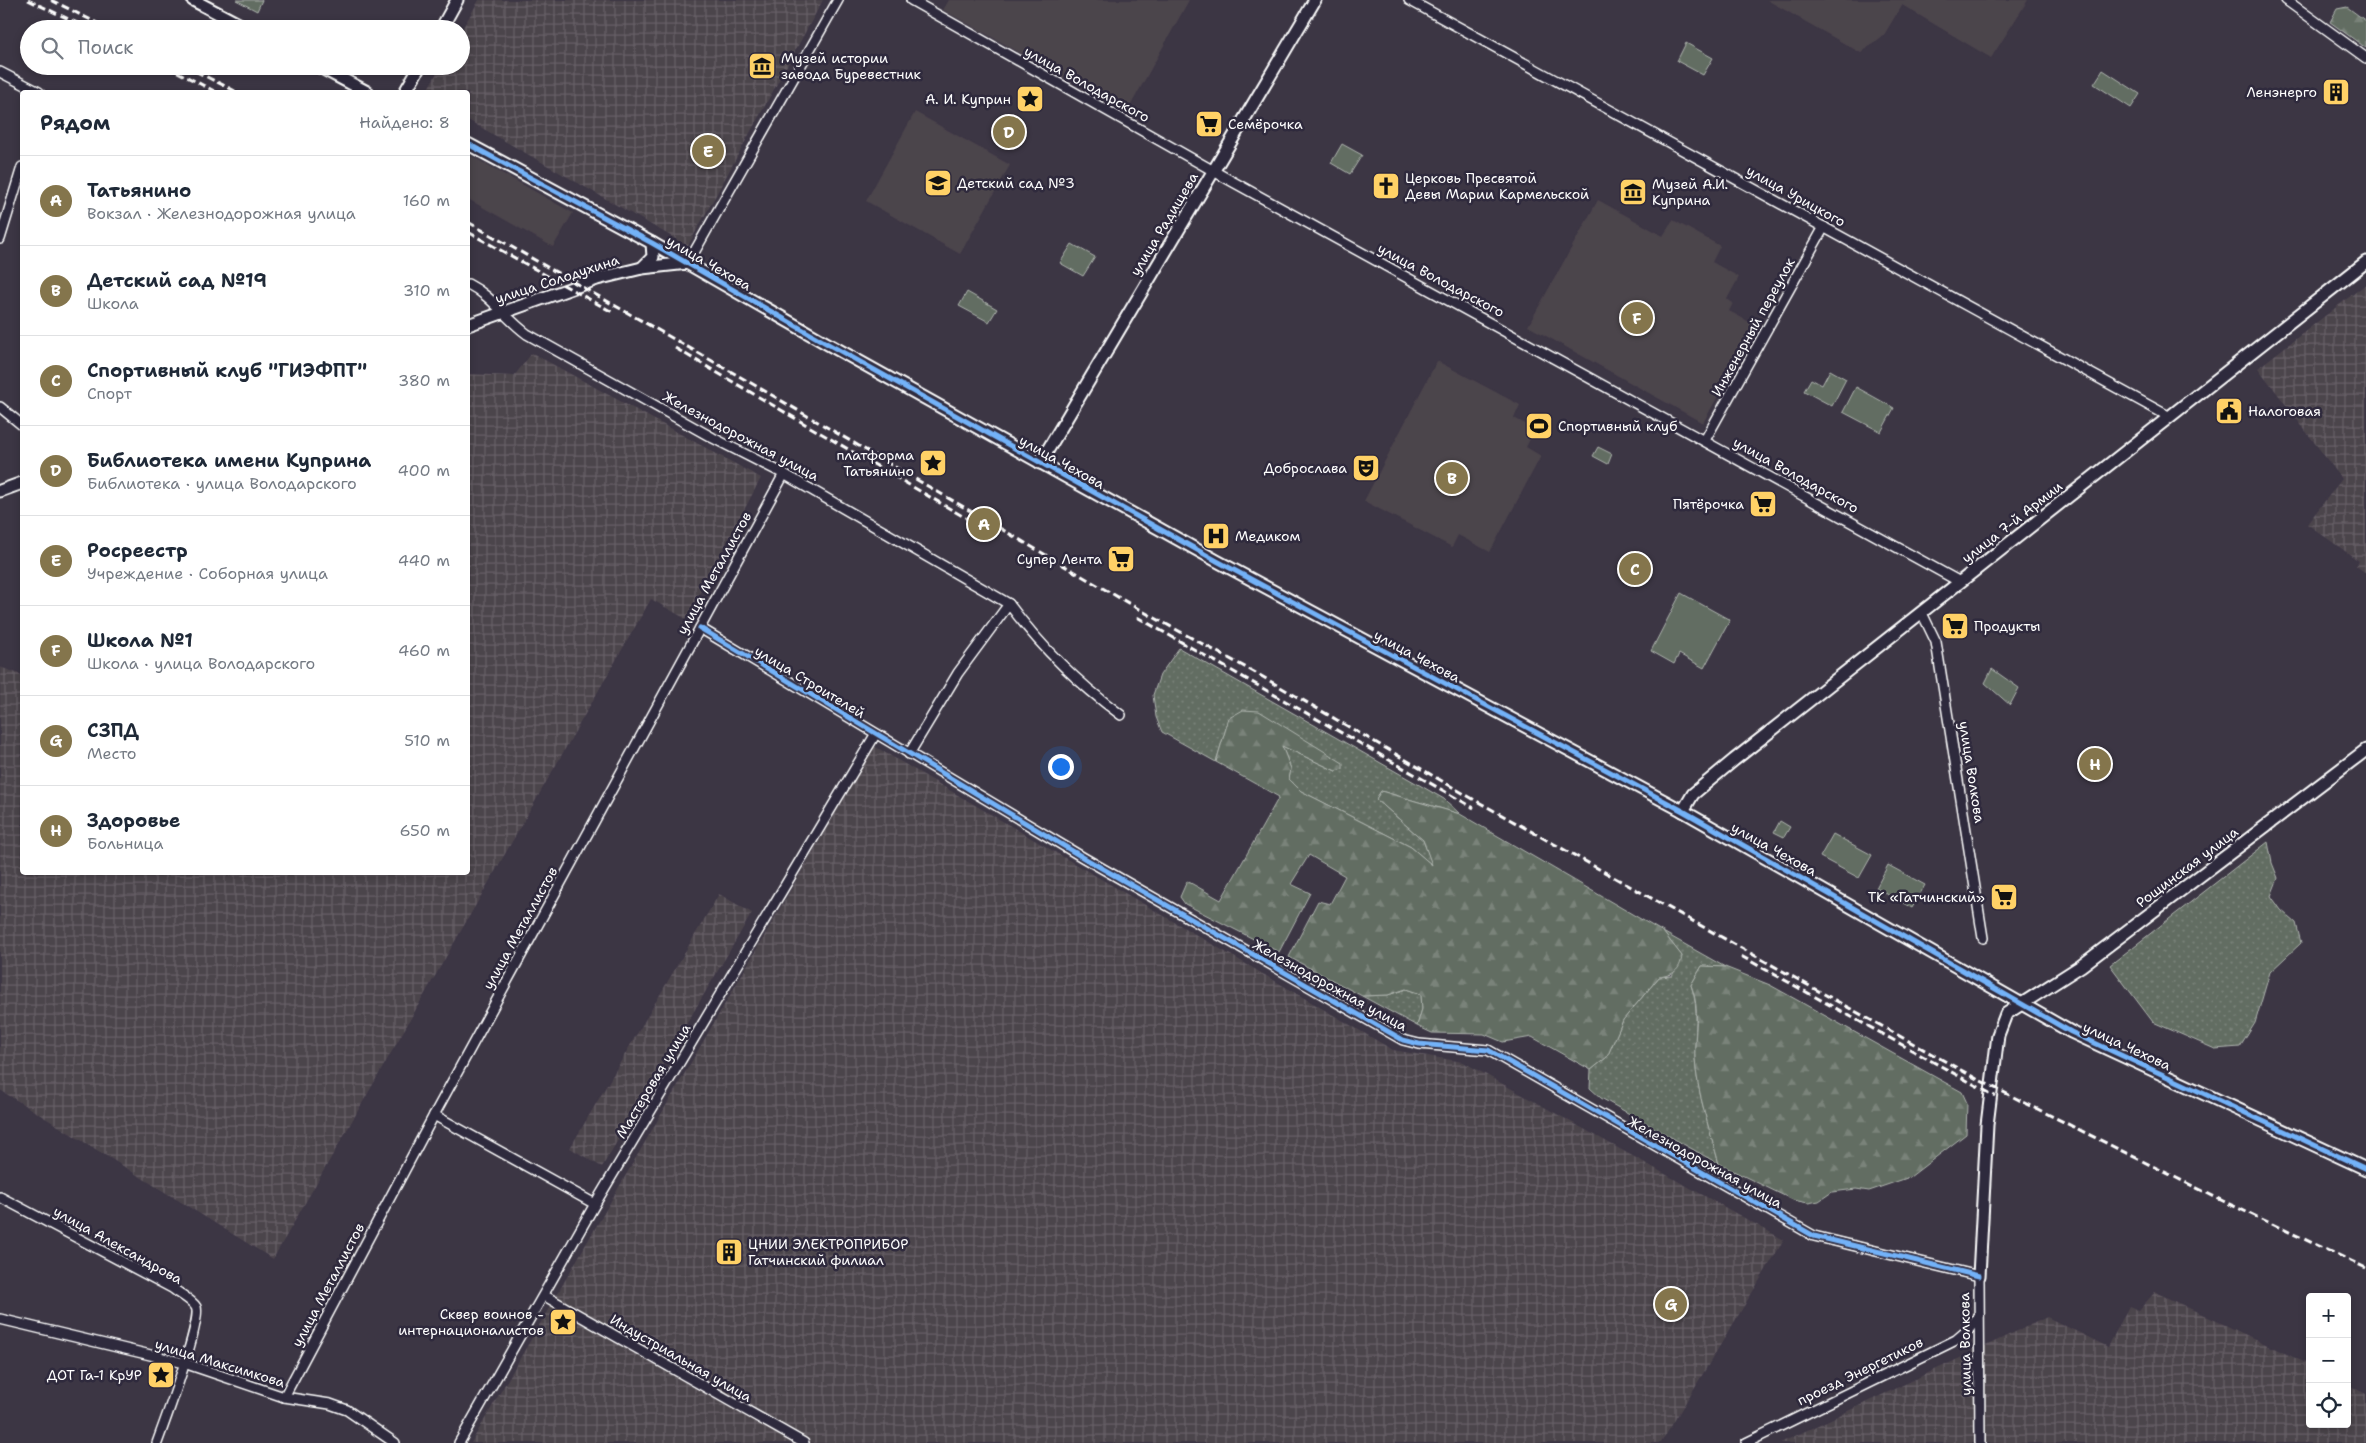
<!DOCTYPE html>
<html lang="ru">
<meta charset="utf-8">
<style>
body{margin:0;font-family:"Shantell Sans",sans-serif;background:#f2f2f3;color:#1f2937}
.controls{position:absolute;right:15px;bottom:15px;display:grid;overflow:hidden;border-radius:5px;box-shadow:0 2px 8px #0003}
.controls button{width:45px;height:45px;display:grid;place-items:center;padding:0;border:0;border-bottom:1px solid #e0e1e3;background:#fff;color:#1f2937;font:25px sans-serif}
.you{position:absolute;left:1060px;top:766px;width:18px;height:18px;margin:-12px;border:4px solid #fff;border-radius:50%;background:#1a73e8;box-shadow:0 0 0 8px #1a73e833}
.badge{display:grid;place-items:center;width:32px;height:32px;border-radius:50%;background:#84754c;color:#fff;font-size:16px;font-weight:700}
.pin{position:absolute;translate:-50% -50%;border:2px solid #fff;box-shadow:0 1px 5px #0006}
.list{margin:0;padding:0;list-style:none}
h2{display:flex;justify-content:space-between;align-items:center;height:65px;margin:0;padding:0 20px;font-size:21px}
h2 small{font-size:16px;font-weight:400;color:#747a83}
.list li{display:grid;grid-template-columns:32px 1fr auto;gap:15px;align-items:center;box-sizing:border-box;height:90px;padding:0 20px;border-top:1px solid #e0e1e3}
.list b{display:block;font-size:19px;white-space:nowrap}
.list p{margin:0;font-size:16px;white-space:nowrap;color:#747a83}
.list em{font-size:16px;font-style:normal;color:#747a83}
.icon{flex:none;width:28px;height:28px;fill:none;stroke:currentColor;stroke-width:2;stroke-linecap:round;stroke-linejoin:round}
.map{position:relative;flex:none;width:2366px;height:1443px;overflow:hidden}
.search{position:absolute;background:#fff;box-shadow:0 2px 8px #0003;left:20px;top:20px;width:450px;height:55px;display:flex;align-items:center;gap:12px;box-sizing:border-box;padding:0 18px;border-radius:28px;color:#747a83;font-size:19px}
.panel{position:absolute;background:#fff;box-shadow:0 2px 8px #0003;left:20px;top:90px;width:450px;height:785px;border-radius:5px}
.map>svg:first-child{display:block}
.built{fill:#4c444c}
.industrial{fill:url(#industrial-grid)}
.grass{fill:url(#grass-dots);stroke:#b0b6b0}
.forest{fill:url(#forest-firs);stroke:#b0b6b0}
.green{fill:#626d62;stroke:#b0b6b0}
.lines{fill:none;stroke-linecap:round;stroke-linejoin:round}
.street-casing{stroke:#fff;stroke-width:12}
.secondary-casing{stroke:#fff;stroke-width:15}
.street{stroke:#2f2a3d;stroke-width:9}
.secondary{stroke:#2f2a3d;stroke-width:11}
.rail{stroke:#fff;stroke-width:3;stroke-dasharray:8 4;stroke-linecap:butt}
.cycleway-casing{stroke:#2f2a3d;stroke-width:8}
.cycleway{stroke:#73b2f8;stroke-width:5}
.labels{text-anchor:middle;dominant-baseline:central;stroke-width:5;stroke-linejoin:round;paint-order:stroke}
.poi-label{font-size:14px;fill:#fff;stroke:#2f2a3d;text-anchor:start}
.street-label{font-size:14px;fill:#fff;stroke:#2f2a3d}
</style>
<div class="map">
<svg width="2366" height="1443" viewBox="0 0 2366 1443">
<defs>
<pattern id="industrial-grid" width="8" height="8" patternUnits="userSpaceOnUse" patternTransform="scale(1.25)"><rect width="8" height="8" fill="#4c444c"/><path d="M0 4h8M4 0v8" fill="none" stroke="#676067"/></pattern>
<pattern id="grass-dots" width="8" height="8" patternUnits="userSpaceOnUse" patternTransform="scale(1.25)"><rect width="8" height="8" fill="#626d62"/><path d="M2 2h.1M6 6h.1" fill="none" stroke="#7a837a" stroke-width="1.8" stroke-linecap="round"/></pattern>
<pattern id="forest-firs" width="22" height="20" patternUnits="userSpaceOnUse" patternTransform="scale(1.25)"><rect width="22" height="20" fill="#626d62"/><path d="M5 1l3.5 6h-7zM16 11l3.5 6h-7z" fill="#7a837a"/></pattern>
</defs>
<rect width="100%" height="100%" fill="#3c3644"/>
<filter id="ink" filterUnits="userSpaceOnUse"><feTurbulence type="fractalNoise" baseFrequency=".02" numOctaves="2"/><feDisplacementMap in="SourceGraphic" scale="10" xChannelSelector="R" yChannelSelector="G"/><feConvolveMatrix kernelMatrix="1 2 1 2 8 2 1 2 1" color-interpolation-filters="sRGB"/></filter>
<g filter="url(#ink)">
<g class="built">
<path d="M949 0H1189L1127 112 943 10Z"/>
<path d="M1767 0H2028L1991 58 1902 5 1884 35 1861 53Z"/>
<path d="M915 112 1010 165 960 254 866 201Z"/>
<path d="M468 154 573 213 553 247 468 199Z"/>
<path d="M1598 200 1663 236 1673 220 1720 246 1712 262 1739 277 1727 299 1733 303 1729 311 1757 326 1703 423 1528 326Z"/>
<path d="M1437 361 1520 405 1514 418 1535 429 1526 447 1541 456 1490 552 1458 535 1452 547 1364 501Z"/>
</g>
<g class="industrial">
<path d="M479 0H823L688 246 468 120V92H426L441 66H461V31Z"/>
<path d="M2366 284V573L2356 566 2359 561 2307 524 2342 479 2258 368Z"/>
<path d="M532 353 761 478 686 619 651 599 273 1259 0 1090V667L22 675V872H468V374L514 376Z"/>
<path d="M874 746 1393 1050 1463 1062 1784 1240 1661 1443H471Z"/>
<path d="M719 894 752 913 602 1167 570 1148Z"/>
<path d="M2155 1292 2310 1365V1424H2347V1384L2366 1394V1443H1780L2047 1317 2108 1347 2129 1306 2139 1310Z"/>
</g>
<g class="grass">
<path d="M1179 648 1444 799 1460 814 1381 791 1376 799 1423 840 1433 866 1411 847 1301 791 1289 779 1291 769 1282 746 1336 771 1229 718 1216 762 1162 732 1156 717 1153 695 1160 675Z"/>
<path d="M2268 842 2272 863 2278 878 2271 896 2281 910 2296 923 2301 943 2270 972 2255 1023 2240 1047 2215 1049 2153 1022 2110 965Z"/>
<path d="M1663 932 1725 967 1702 966 1691 985C1700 1010 1694 1033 1695 1058 1697 1094 1710 1130 1719 1164L1601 1098 1590 1088 1591 1070 1607 1057 1623 1020 1659 977 1672 976 1682 956Z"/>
<path d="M1406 989 1421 994 1422 1009 1417 1026 1362 996 1388 995Z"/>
</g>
<g class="forest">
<path d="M2347 7 2366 21V48L2330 22 2337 9Z"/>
<path d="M1243 710 1259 711 1343 763V769L1336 771 1282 746 1291 769 1289 779 1301 791 1411 847 1432 865 1423 840 1376 799 1381 791 1460 814 1663 932 1682 956C1680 971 1673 975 1659 977L1623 1020 1607 1057 1591 1070 1532 1037 1503 1042 1484 1034 1432 1033 1417 1026 1422 1009 1421 994 1406 989 1388 995 1362 996 1289 957 1318 901 1330 904 1345 876 1309 855 1291 884 1310 893 1279 952 1185 904 1180 897 1187 881 1221 900 1279 797 1216 762 1229 718Z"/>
<path d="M1702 966 1725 967 1770 985 1962 1092 1967 1103 1966 1134 1910 1177 1869 1191 1856 1189 1832 1192 1819 1201 1808 1203 1793 1200 1719 1164C1710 1130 1697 1094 1695 1058 1694 1032 1701 1011 1691 985Z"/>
</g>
<g class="green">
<path d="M236 0H262L257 11Z"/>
<path d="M1686 43 1713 58 1703 75 1677 61Z"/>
<path d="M2103 70 2140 94 2131 108 2094 84Z"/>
<path d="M1342 144 1362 155 1350 174 1331 163Z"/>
<path d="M1072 244 1095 257 1083 276 1060 263Z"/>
<path d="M967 292 997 309 989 322 959 306Z"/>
<path d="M1830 370 1846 379 1832 406 1804 391 1811 379 1822 385Z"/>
<path d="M1856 387 1894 408 1881 432 1843 412Z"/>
<path d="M1598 447 1612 454 1608 464 1593 456Z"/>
<path d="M1681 593 1730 620 1704 668 1679 654 1674 664 1651 651Z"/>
<path d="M1992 669 2019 688 2010 705 1985 683Z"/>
<path d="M1780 821 1790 827 1784 837 1774 832Z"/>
<path d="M1833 834 1872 855 1859 878 1820 857Z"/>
<path d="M1888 865 1925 885 1912 908 1876 888Z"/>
</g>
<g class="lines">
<g class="street-casing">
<g id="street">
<path d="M911 0 1226 178 1960 582"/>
<path d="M1409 0 2170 417"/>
<path d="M2286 0 2366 58"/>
<path d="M0 72 39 92"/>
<path d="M0 239 22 167"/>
<path d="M688 263 838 0"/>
<path d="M468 284C492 296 505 318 527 334L713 438 784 474 1009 604C1040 646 1079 684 1121 715"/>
<path d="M0 407 22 425"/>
<path d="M1705 440 1824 227"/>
<path d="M1922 613 1936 642 1983 938"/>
<path d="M700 628 1084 858 1403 1040 1419 1044 1488 1050 1814 1236 1979 1276 1980 1443"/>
<path d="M909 754 958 673 1009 604"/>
<path d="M434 1115 595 1204"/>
<path d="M0 1197 172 1288C178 1293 192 1300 196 1307 203 1319 164 1424 157 1443"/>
<path d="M545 1296 804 1443"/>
<path d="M0 1319 184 1363 284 1397 330 1404 347 1410 395 1443"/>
<path d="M284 1397 434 1115 784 474"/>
<path d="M459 1443 595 1204 875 735"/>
<path d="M1746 1443 1956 1340 1970 1328 1979 1315"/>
</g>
</g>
<g class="secondary-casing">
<g id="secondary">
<path d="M193 0 248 29"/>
<path d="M441 29 457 0"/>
<path d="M318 66 367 92"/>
<path d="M405 92 420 66"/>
<path d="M468 144 652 243 826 343 1217 561 1683 811 2071 1032 2366 1169"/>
<path d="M642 268 653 257 652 243"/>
<path d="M468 325 597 279 642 268 688 263"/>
<path d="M1040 463 1315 0"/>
<path d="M0 491 22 483"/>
<path d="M1683 811 1693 794 1734 760 2366 262"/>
<path d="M1979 1276 1987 1125 1998 1035 2006 1014 2081 966 2366 750"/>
</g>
</g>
<use href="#street" class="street"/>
<use href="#secondary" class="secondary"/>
<g class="rail">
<path d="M28 0 90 29"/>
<path d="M51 0 109 29"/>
<path d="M166 66 216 92"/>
<path d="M185 66 237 92"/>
<path d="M468 222 751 383 1135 607 1263 677 1473 799 1977 1079 2223 1201 2366 1268"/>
<path d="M468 232 614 313"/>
<path d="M675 348 971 521"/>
<path d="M1137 617 1474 808"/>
<path d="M1741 956 1995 1096"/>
</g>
<g class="cycleway-casing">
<g id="cycleway">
<path d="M468 144 652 243 826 343 1217 561 1683 811 2071 1032 2366 1169"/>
<path d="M700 628 1084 858 1403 1040 1419 1044 1488 1050 1814 1236 1979 1276"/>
</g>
</g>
<use href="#cycleway" class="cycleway"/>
</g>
</g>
<defs>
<g id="museum-square" transform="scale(1.4375)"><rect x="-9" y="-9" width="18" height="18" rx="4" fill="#ffd166" stroke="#2f2a3d"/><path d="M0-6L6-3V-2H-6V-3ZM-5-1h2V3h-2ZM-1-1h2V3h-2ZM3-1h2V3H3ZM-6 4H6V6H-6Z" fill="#111"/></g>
<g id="building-square" transform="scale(1.4375)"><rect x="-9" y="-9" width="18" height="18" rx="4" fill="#ffd166" stroke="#2f2a3d"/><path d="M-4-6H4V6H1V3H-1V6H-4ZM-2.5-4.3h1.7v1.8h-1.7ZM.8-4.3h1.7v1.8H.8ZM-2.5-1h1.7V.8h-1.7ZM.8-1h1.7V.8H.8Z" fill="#111"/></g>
<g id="sight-square" transform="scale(1.4375)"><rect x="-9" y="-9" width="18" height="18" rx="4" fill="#ffd166" stroke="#2f2a3d"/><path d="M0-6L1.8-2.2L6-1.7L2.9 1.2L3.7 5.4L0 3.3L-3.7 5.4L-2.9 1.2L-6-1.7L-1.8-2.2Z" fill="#111"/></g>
<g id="supermarket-square" transform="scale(1.4375)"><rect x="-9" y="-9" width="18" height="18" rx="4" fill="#ffd166" stroke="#2f2a3d"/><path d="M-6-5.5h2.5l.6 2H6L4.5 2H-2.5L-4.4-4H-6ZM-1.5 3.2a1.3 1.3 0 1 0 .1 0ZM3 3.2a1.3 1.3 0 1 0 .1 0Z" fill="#111"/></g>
<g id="school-square" transform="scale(1.4375)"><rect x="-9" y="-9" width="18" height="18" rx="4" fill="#ffd166" stroke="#2f2a3d"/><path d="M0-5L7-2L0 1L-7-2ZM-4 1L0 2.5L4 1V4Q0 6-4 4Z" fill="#111"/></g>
<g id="church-square" transform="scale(1.4375)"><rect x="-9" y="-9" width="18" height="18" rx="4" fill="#ffd166" stroke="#2f2a3d"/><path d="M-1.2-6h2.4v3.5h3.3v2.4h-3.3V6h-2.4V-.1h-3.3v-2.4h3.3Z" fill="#111"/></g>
<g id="civic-square" transform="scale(1.4375)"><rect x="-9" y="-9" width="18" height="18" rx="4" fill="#ffd166" stroke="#2f2a3d"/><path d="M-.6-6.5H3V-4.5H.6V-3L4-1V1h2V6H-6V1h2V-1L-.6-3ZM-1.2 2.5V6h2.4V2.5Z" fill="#111"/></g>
<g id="stadium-square" transform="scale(1.4375)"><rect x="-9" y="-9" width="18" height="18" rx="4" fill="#ffd166" stroke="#2f2a3d"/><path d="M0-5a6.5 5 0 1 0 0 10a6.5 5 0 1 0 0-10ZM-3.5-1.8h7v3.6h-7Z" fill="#111"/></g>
<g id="theatre-square" transform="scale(1.4375)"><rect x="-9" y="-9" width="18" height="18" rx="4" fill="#ffd166" stroke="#2f2a3d"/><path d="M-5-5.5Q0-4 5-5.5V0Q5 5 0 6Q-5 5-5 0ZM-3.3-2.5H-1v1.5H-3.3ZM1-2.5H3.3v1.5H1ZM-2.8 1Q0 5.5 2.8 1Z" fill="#111"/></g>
<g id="hospital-square" transform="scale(1.4375)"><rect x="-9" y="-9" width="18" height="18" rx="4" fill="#ffd166" stroke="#2f2a3d"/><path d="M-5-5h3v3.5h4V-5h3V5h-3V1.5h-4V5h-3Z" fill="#111"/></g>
</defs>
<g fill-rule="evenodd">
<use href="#museum-square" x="762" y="66"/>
<use href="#building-square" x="2336" y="92"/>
<use href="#sight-square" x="1030" y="99"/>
<use href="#supermarket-square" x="1209" y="124"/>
<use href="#school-square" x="938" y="183"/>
<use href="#church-square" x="1386" y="186"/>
<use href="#museum-square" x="1633" y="192"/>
<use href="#civic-square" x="2229" y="411"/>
<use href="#stadium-square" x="1539" y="426"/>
<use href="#sight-square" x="933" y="463"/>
<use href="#theatre-square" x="1366" y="468"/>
<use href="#supermarket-square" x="1763" y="504"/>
<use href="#hospital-square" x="1216" y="536"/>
<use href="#supermarket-square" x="1121" y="559"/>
<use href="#supermarket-square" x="1955" y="626"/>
<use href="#supermarket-square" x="2004" y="897"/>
<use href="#building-square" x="729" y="1252"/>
<use href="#sight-square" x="563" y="1322"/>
<use href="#sight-square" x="161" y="1375"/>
</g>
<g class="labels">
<g class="poi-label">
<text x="781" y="58">Музей истории<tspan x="781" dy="16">завода Буревестник</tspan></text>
<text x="2317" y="92" text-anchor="end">Ленэнерго</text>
<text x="1011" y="99" text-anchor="end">А. И. Куприн</text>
<text x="1228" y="124">Семёрочка</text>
<text x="1405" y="178">Церковь Пресвятой<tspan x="1405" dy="16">Девы Марии Кармельской</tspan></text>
<text x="957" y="183">Детский сад №3</text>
<text x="1652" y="184">Музей А.И.<tspan x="1652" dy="16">Куприна</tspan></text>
<text x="2248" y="411">Налоговая</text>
<text x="1558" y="426">Спортивный клуб</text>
<text x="914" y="455" text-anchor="end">платформа<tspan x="914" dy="16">Татьянино</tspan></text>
<text x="1347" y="468" text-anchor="end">Доброслава</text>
<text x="1744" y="504" text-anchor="end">Пятёрочка</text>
<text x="1235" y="536">Медиком</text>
<text x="1102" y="559" text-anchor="end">Супер Лента</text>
<text x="1974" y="626">Продукты</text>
<text x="1985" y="897" text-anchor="end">ТК «Гатчинский»</text>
<text x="748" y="1244">ЦНИИ ЭЛЕКТРОПРИБОР<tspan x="748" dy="16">Гатчинский филиал</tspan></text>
<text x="544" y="1314" text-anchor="end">Сквер воинов -<tspan x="544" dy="16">интернационалистов</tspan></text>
<text x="142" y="1375" text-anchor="end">ДОТ Га-1 КрУР</text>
</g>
<g class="street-label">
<text transform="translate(1087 84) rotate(29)">улица Володарского</text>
<text transform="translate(1796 196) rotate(29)">улица Урицкого</text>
<text transform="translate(1164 224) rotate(-59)">улица Радищева</text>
<text transform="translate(709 263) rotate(30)">улица Чехова</text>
<text transform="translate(557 279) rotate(-18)">улица Солодухина</text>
<text transform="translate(1441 280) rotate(28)">улица Володарского</text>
<text transform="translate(1753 327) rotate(-61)">Инженерный переулок</text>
<text transform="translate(741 436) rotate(28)">Железнодорожная улица</text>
<text transform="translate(1062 462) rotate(29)">улица Чехова</text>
<text transform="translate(1796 475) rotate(29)">улица Володарского</text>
<text transform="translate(2012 522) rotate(-38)">улица 7-й Армии</text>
<text transform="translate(714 573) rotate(-61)">улица Металлистов</text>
<text transform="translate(1417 656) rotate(28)">улица Чехова</text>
<text transform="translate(810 682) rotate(31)">улица Строителей</text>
<text transform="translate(1972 772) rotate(81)">улица Волкова</text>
<text transform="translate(1774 849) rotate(29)">улица Чехова</text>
<text transform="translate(2187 867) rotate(-37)">Рощинская улица</text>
<text transform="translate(520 928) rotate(-61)">улица Металлистов</text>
<text transform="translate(1330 985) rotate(29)">Железнодорожная улица</text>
<text transform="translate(2127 1046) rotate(25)">улица Чехова</text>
<text transform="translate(653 1081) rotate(-59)">Мастеровая улица</text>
<text transform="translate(1705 1162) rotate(29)">Железнодорожная улица</text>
<text transform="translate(118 1245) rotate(29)">улица Александрова</text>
<text transform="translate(328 1285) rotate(-62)">улица Металлистов</text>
<text transform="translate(1965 1344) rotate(-91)">улица Волкова</text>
<text transform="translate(681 1358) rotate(30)">Индустриальная улица</text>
<text transform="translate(220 1363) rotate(17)">улица Максимкова</text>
<text transform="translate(1860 1371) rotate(-26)">проезд Энергетиков</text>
</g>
</g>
</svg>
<div class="controls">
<button>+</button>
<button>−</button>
<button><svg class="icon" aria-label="locate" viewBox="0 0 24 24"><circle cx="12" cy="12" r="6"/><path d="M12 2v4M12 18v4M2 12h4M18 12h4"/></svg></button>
</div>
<div class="you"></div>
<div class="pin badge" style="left:984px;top:524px">A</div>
<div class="pin badge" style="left:1452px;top:478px">B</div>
<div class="pin badge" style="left:1635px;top:569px">C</div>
<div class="pin badge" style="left:1009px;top:132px">D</div>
<div class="pin badge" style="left:708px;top:151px">E</div>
<div class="pin badge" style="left:1637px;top:318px">F</div>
<div class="pin badge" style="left:1671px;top:1304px">G</div>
<div class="pin badge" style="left:2095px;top:764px">H</div>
<div class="search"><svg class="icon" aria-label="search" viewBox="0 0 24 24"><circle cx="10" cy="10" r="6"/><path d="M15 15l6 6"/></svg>Поиск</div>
<section class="panel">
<h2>Рядом<small>Найдено: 8</small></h2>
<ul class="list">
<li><span class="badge">A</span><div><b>Татьянино</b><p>Вокзал · Железнодорожная улица</p></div><em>160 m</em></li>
<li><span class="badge">B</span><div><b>Детский сад №19</b><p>Школа</p></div><em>310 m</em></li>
<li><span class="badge">C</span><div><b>Спортивный клуб &quot;ГИЭФПТ&quot;</b><p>Спорт</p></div><em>380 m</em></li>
<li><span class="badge">D</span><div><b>Библиотека имени Куприна</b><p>Библиотека · улица Володарского</p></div><em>400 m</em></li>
<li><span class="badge">E</span><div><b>Росреестр</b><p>Учреждение · Соборная улица</p></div><em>440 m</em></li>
<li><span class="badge">F</span><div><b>Школа №1</b><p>Школа · улица Володарского</p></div><em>460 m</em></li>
<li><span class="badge">G</span><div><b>СЗПД</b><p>Место</p></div><em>510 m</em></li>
<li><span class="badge">H</span><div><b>Здоровье</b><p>Больница</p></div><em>650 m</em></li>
</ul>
</section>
</div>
